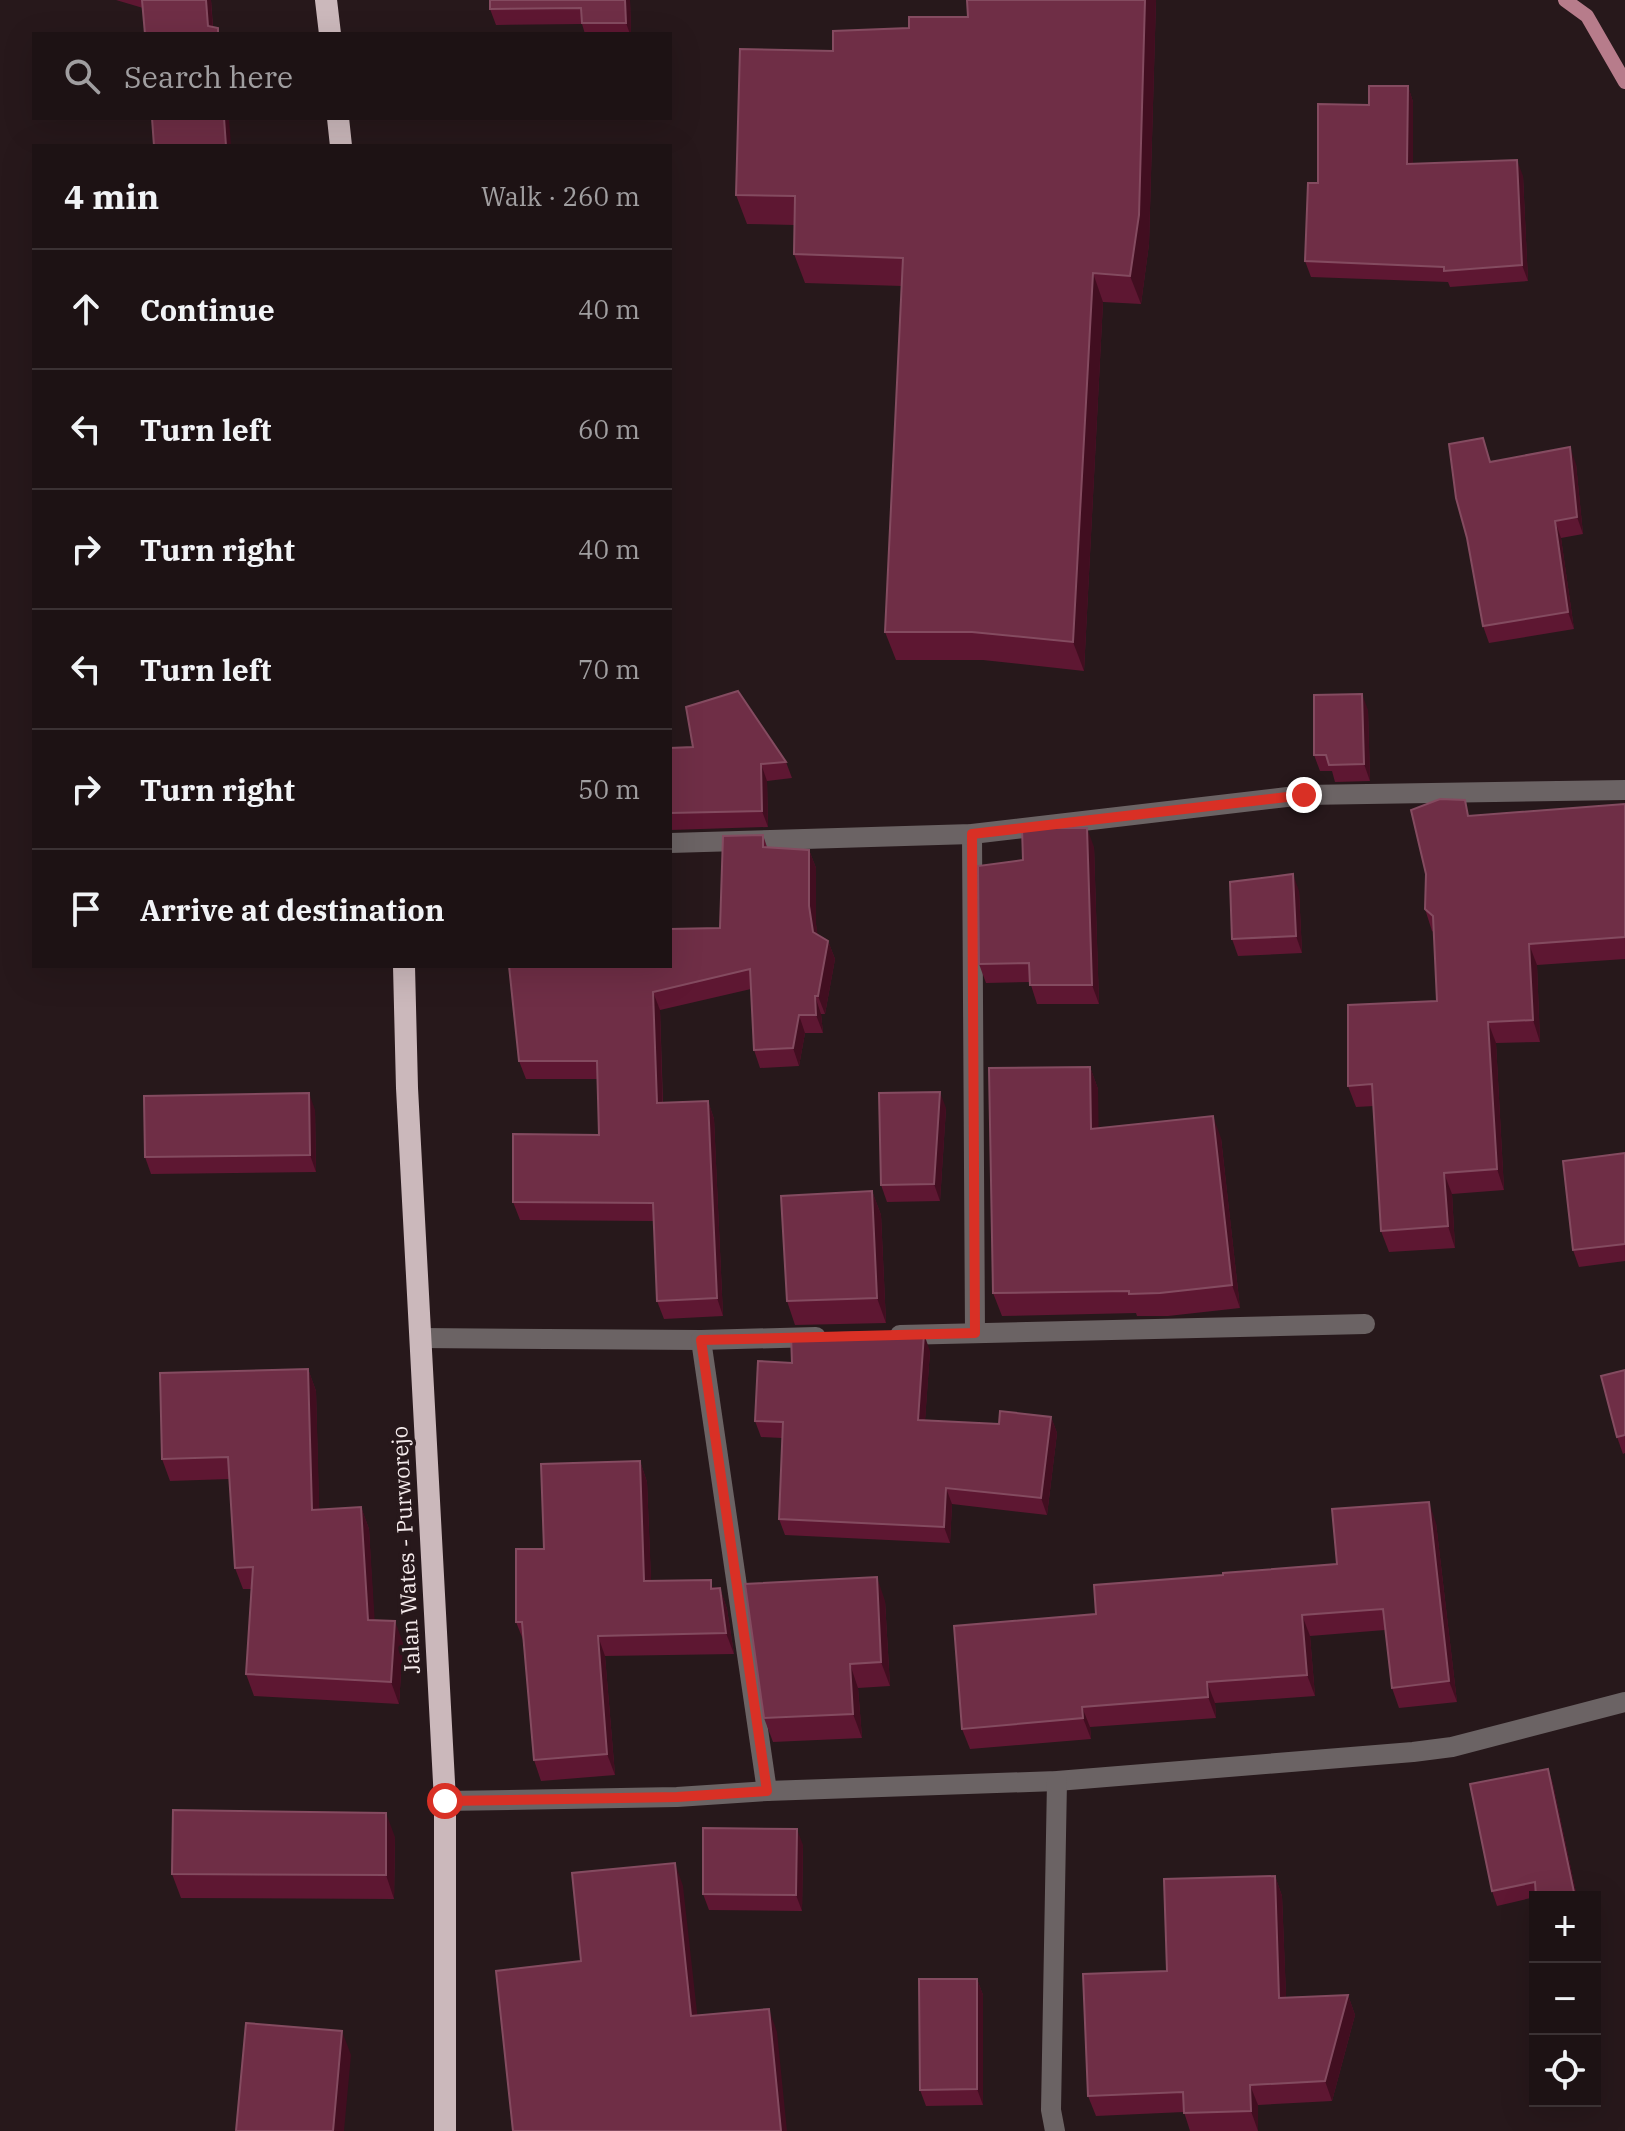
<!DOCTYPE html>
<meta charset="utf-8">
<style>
body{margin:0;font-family:"IBM Plex Serif",serif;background:#2a2022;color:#f1f3f6}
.controls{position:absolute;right:24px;bottom:24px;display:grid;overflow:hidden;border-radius:0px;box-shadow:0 8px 32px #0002}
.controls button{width:72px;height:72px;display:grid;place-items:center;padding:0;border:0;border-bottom:2px solid #3b3234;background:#1d1214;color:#f1f3f6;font:40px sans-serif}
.stop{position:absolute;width:24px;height:24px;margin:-18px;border:6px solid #d93025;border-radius:50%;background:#fff}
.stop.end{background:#d93025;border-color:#fff;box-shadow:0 2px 8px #0008}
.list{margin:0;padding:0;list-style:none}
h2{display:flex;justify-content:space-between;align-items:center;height:104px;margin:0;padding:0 32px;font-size:34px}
h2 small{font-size:26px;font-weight:400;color:#a09ea0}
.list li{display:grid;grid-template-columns:52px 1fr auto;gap:24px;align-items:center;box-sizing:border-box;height:120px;padding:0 32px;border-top:2px solid #3b3234}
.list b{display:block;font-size:30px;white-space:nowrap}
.list em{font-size:26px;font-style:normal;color:#a09ea0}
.icon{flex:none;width:44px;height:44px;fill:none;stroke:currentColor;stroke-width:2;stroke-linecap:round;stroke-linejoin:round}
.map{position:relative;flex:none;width:1625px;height:2131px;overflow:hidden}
.search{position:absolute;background:#1d1214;box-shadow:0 8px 32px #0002;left:32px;top:32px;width:640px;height:88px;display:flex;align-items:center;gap:20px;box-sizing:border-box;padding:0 28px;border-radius:0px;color:#a09ea0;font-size:30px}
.panel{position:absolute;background:#1d1214;box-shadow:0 8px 32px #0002;left:32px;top:144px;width:640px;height:824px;border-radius:0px}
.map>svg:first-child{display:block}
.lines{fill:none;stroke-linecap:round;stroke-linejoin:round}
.stream{stroke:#b77c8b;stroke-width:14}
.minor{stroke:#6b6364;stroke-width:20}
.trunk{stroke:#cbb8bb;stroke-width:22}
.wall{fill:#5e1732}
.shaded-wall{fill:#410e20}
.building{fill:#6f2e46;stroke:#844b60;stroke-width:2}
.route{stroke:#d93025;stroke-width:10}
.labels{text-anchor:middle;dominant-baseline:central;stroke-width:7;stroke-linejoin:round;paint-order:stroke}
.street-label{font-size:22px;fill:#f5ebec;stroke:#27181b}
</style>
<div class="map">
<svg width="1625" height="2131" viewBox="0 0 1625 2131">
<rect width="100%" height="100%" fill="#27181b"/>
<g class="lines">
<path class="stream" d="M1565 0 1587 16 1625 82"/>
<g class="minor">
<path d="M972 834 975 1333"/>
<path d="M670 843 972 834 1304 795 1625 790"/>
<path d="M900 1335 1365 1324"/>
<path d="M420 1338 701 1340 816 1337"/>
<path d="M701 1340 767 1791"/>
<path d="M445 1801 677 1797 767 1791 1057 1781 1413 1752 1452 1747 1625 1702"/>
<path d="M1055 2131 1051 2110 1057 1781"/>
</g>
<g class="trunk">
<path d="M326 0 330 34"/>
<path d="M338 118 341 146"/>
<path d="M404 966 407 1088 445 1801V2131"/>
</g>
</g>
<g class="wall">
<path d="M116 0H211L213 27 143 8Z"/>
<path d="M490 0H630L631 34H585L582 24 496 25 490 9Z"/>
<path d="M967 0H1156L1149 244 1141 304 1103 302 1084 671 983 660H896L885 632 902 286 805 283 794 254 795 225 747 224 736 195 833 51 909 28 968 17Z"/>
<path d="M1408 86 1413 102V164L1523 176 1528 281 1450 287 1448 282 1311 277 1305 261 1318 183 1369 105Z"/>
<path d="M1491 461 1576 464 1583 534 1561 538 1574 629 1489 643 1483 626Z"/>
<path d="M1368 710 1370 781 1335 782 1332 771H1320L1314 755Z"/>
<path d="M670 748 786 762 792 778 767 781 768 827 670 830Z"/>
<path d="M1625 804V959L1537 965 1540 1042 1496 1043 1504 1190 1452 1194 1455 1248 1389 1252 1381 1231 1374 1106 1356 1107 1348 1086 1437 1001 1434 932 1432 931 1425 909 1471 816Z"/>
<path d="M763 835 767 847 809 850 816 868V924L817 935 828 941 835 959 825 1014H821L823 1033H805L799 1066 760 1068 754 1050 751 989 660 1010 663 1103 708 1101 714 1119 723 1316 664 1319 657 1301 654 1221 520 1220 513 1202 599 1135 598 1079H526L519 1061 720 928Z"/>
<path d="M1094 847 1099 1004H1037L1030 982 986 983 979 964 1023 860Z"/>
<path d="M1299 891 1302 953 1238 956 1232 939Z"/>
<path d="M1090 1067 1098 1089V1128L1221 1138 1240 1308 1168 1316H1137L1136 1313 1002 1316 993 1293Z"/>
<path d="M946 1108 940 1201 887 1202 881 1185Z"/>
<path d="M315 1110 316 1172 151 1174 145 1157Z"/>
<path d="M1625 1153V1261L1579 1267 1573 1250Z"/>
<path d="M872 1191 881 1215 886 1323 795 1325 787 1301Z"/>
<path d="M930 1351 925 1420 999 1424 1051 1417 1057 1433 1047 1515 952 1504 950 1543 785 1535 779 1519 782 1438 761 1437 755 1421 792 1363Z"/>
<path d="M308 1369 316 1391 319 1510 361 1507 369 1529 374 1620 403 1643 399 1704 254 1696 246 1674 251 1589H243L235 1568 229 1479 170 1481 162 1459Z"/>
<path d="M1625 1370V1453L1623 1454 1617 1437Z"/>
<path d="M640 1461 647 1482 651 1581 720 1588 727 1609 734 1654 605 1656 615 1775 541 1781 534 1760 524 1642 516 1622 544 1549Z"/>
<path d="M1436 1523 1457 1702 1399 1708 1392 1688 1385 1630 1310 1636 1315 1696 1215 1703 1216 1718 1090 1727 1091 1739 970 1749 962 1729 1096 1614 1223 1575 1337 1564Z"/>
<path d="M885 1601 890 1686 858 1688 862 1738 773 1742 764 1718Z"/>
<path d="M1548 1769 1553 1784 1577 1897H1535L1497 1906 1492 1891Z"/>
<path d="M395 1837 394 1899 181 1898 172 1874Z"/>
<path d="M803 1845 802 1911 709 1910 703 1894Z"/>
<path d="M1275 1876 1282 1896 1286 1997 1348 1995 1355 2015 1332 2101 1258 2105V2131H1190L1184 2112 1096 2116 1088 2096 1167 1971Z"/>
<path d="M977 1979 983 1995V2105L926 2106 920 2090Z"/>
</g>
<g class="shaded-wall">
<path d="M206 0H211L213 34 208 26Z"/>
<path d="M625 0H630L631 34H630L626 23Z"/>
<path d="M1145 0H1156L1149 244 1141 304 1130 276Z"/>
<path d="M1408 86 1413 102V180L1407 164Z"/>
<path d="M224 118H229L231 146H226Z"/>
<path d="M1517 160 1523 176 1528 281 1522 265Z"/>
<path d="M1093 273 1103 302 1084 671 1073 642Z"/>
<path d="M1570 447 1576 464 1583 534 1577 517Z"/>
<path d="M1555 521 1561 538 1574 629 1568 612Z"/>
<path d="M1362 694 1368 710 1370 781 1364 764Z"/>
<path d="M761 764 767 781 768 827 762 811Z"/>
<path d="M1087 828 1094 847 1099 1004 1092 985Z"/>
<path d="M809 850 816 868V924L820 950 813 932 809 906Z"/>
<path d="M1293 874 1299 891 1302 953 1296 936Z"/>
<path d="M828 941 835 959 825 1014 818 996Z"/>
<path d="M1529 944 1537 965 1540 1042 1533 1020Z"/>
<path d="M653 992 660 1010 663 1122 657 1103Z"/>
<path d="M815 996 821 1014 823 1033 816 1015Z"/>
<path d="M799 1015 805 1033 799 1066 793 1048Z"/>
<path d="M1488 1022 1496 1043 1504 1190 1497 1169Z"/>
<path d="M1090 1067 1098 1089 1099 1152 1091 1129Z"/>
<path d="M940 1092 946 1108 940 1201 934 1184Z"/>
<path d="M309 1093 315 1110 316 1172 310 1155Z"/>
<path d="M708 1101 714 1119 723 1316 717 1298Z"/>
<path d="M1213 1116 1221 1138 1240 1308 1232 1285Z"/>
<path d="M1444 1173 1452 1194 1455 1248 1448 1226Z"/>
<path d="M872 1191 881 1215 886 1323 877 1298Z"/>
<path d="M924 1334 930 1351 924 1436 918 1420Z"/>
<path d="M308 1369 316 1391 320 1532 312 1510Z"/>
<path d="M1051 1417 1057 1433 1047 1515 1041 1498Z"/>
<path d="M640 1461 647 1482 652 1602 644 1581Z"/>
<path d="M946 1488 952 1504 950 1543 944 1527Z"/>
<path d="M1429 1502 1436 1523 1457 1702 1449 1681Z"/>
<path d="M361 1507 369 1529 376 1641 368 1620Z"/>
<path d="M877 1577 885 1601 890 1686 881 1662Z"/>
<path d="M720 1588 727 1609 734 1654 726 1633Z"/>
<path d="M1302 1615 1310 1636 1315 1696 1307 1675Z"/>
<path d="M395 1621 403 1643 399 1704 391 1682Z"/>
<path d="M598 1636 605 1656 615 1775 607 1754Z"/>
<path d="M850 1664 858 1688 862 1738 853 1714Z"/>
<path d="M1207 1682 1215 1703 1216 1718 1208 1697Z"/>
<path d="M1082 1707 1090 1727 1091 1739 1083 1718Z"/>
<path d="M1548 1769 1553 1784 1577 1897H1575Z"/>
<path d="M386 1813 395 1837 394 1899 386 1875Z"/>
<path d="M797 1829 803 1845 802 1911 796 1895Z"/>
<path d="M675 1863 683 1886 700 2039 691 2016Z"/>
<path d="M1275 1876 1282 1896 1287 2018 1279 1998Z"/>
<path d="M1595 1952 1598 1981 1595 1974Z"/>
<path d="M977 1979 983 1995V2105L977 2089Z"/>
<path d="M1348 1995 1355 2015 1332 2101 1325 2081Z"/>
<path d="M769 2009 777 2032 787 2131H781Z"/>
<path d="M342 2031 351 2055 344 2131H333Z"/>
<path d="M1250 2085 1258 2105V2131L1251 2111Z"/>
</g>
<g class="building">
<path d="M142 0H206L208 26 218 28V34H145Z"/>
<path d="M490 0H625L626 23H582L581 8 490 9Z"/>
<path d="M967 0H1145L1139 215 1130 276 1093 273 1073 642 972 632H885L903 258 794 254 795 196 736 195 740 49 833 51V31L909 28V17H968Z"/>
<path d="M1369 86H1408L1407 164 1517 160 1522 265 1444 271V267L1305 261 1308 183H1318V104L1369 105Z"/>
<path d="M152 118H224L226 146H154Z"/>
<path d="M1483 438 1490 462 1570 447 1577 517 1555 521 1568 612 1483 626 1467 538 1456 498 1449 444Z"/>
<path d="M738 691 786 762 761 764 762 811 670 813V748L693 747 686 707Z"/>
<path d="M1362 694 1364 764 1329 765 1326 755H1314V695Z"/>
<path d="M1440 799 1465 800 1468 816 1625 804V937L1529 944 1533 1020 1488 1022 1497 1169 1444 1173 1448 1226 1381 1231 1372 1084 1348 1086V1005L1437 1001 1433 916 1425 909 1426 874 1411 810Z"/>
<path d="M1022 828H1087L1092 985H1030L1029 963 979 964 978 866 1023 860Z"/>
<path d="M763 835V847L809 850V906L813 932 828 941 818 996H815L816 1015H799L793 1048 754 1050 750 969 653 992 657 1103 708 1101 717 1298 657 1301 653 1203 513 1202V1134L599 1135 597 1061H519L509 966H670V929L720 928 723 836Z"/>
<path d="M1293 874 1296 936 1232 939 1230 882Z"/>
<path d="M1090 1067 1091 1129 1213 1116 1232 1285 1160 1293 1129 1294V1291L993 1293 989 1068Z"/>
<path d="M940 1092 934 1184 881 1185 879 1093Z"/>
<path d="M309 1093 310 1155 145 1157 144 1096Z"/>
<path d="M1625 1153V1244L1573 1250 1563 1161Z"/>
<path d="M872 1191 877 1298 787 1301 781 1196Z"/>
<path d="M883 1332 924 1334 918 1420 999 1424 1000 1411 1051 1417 1041 1498 946 1488 944 1527 779 1519 783 1422 755 1421 758 1361 792 1363 791 1334Z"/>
<path d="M308 1369 312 1510 361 1507 368 1620 395 1621 391 1682 246 1674 253 1567 235 1568 228 1457 162 1459 160 1373Z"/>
<path d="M1625 1370V1435L1617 1437 1601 1376Z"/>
<path d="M640 1461 644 1581 711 1580V1589L720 1588 726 1633 598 1636 607 1754 534 1760 522 1622H516V1549H544L541 1464Z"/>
<path d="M1429 1502 1449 1681 1392 1688 1383 1609 1302 1615 1307 1675 1207 1682 1208 1697 1082 1707 1083 1718 962 1729 954 1626 1096 1614 1094 1585 1223 1575V1573L1337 1564 1332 1509Z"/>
<path d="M877 1577 881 1662 850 1664 853 1714 764 1718 745 1584Z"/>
<path d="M1548 1769 1575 1897H1536L1535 1882 1492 1891 1470 1784Z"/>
<path d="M173 1810 386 1813V1875L172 1874Z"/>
<path d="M703 1828 797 1829 796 1895 703 1894Z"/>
<path d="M675 1863 691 2016 769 2009 781 2131H513L496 1971 581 1961 572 1873Z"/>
<path d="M1275 1876 1279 1998 1348 1995 1325 2081 1250 2085 1251 2111 1184 2113 1183 2092 1088 2096 1083 1974 1167 1971 1164 1879Z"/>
<path d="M919 1979H977V2089L920 2090Z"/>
<path d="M246 2023 342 2031 333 2131H236Z"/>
</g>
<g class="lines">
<path class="route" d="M445 1801 677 1797 767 1791 701 1340 975 1333 972 834 1304 795"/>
</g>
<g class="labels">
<g class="street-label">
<text transform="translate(405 1550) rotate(-93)">Jalan Wates - Purworejo</text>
</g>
</g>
</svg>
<div class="controls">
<button>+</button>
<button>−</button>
<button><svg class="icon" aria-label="locate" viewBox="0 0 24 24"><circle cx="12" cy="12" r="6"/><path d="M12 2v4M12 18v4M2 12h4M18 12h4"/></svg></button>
</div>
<div class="stop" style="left:445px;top:1801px"></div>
<div class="stop end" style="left:1304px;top:795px"></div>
<div class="search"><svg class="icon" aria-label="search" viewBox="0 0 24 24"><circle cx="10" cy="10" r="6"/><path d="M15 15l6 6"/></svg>Search here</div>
<section class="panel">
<h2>4 min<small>Walk · 260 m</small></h2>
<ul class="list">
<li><svg class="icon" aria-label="ahead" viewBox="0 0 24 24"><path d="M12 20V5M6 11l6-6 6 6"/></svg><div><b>Continue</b></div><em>40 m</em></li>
<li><svg class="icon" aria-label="left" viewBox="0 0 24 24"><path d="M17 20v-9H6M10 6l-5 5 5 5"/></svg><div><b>Turn left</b></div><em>60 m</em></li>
<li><svg class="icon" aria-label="right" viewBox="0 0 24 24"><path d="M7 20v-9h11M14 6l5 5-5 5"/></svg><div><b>Turn right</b></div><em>40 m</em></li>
<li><svg class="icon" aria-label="left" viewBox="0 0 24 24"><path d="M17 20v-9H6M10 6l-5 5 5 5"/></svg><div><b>Turn left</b></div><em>70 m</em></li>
<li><svg class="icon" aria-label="right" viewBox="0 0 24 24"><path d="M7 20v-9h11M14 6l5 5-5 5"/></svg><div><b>Turn right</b></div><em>50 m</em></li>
<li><svg class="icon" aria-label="arrive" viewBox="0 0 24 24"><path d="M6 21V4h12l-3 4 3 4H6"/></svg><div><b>Arrive at destination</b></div></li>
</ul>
</section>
</div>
